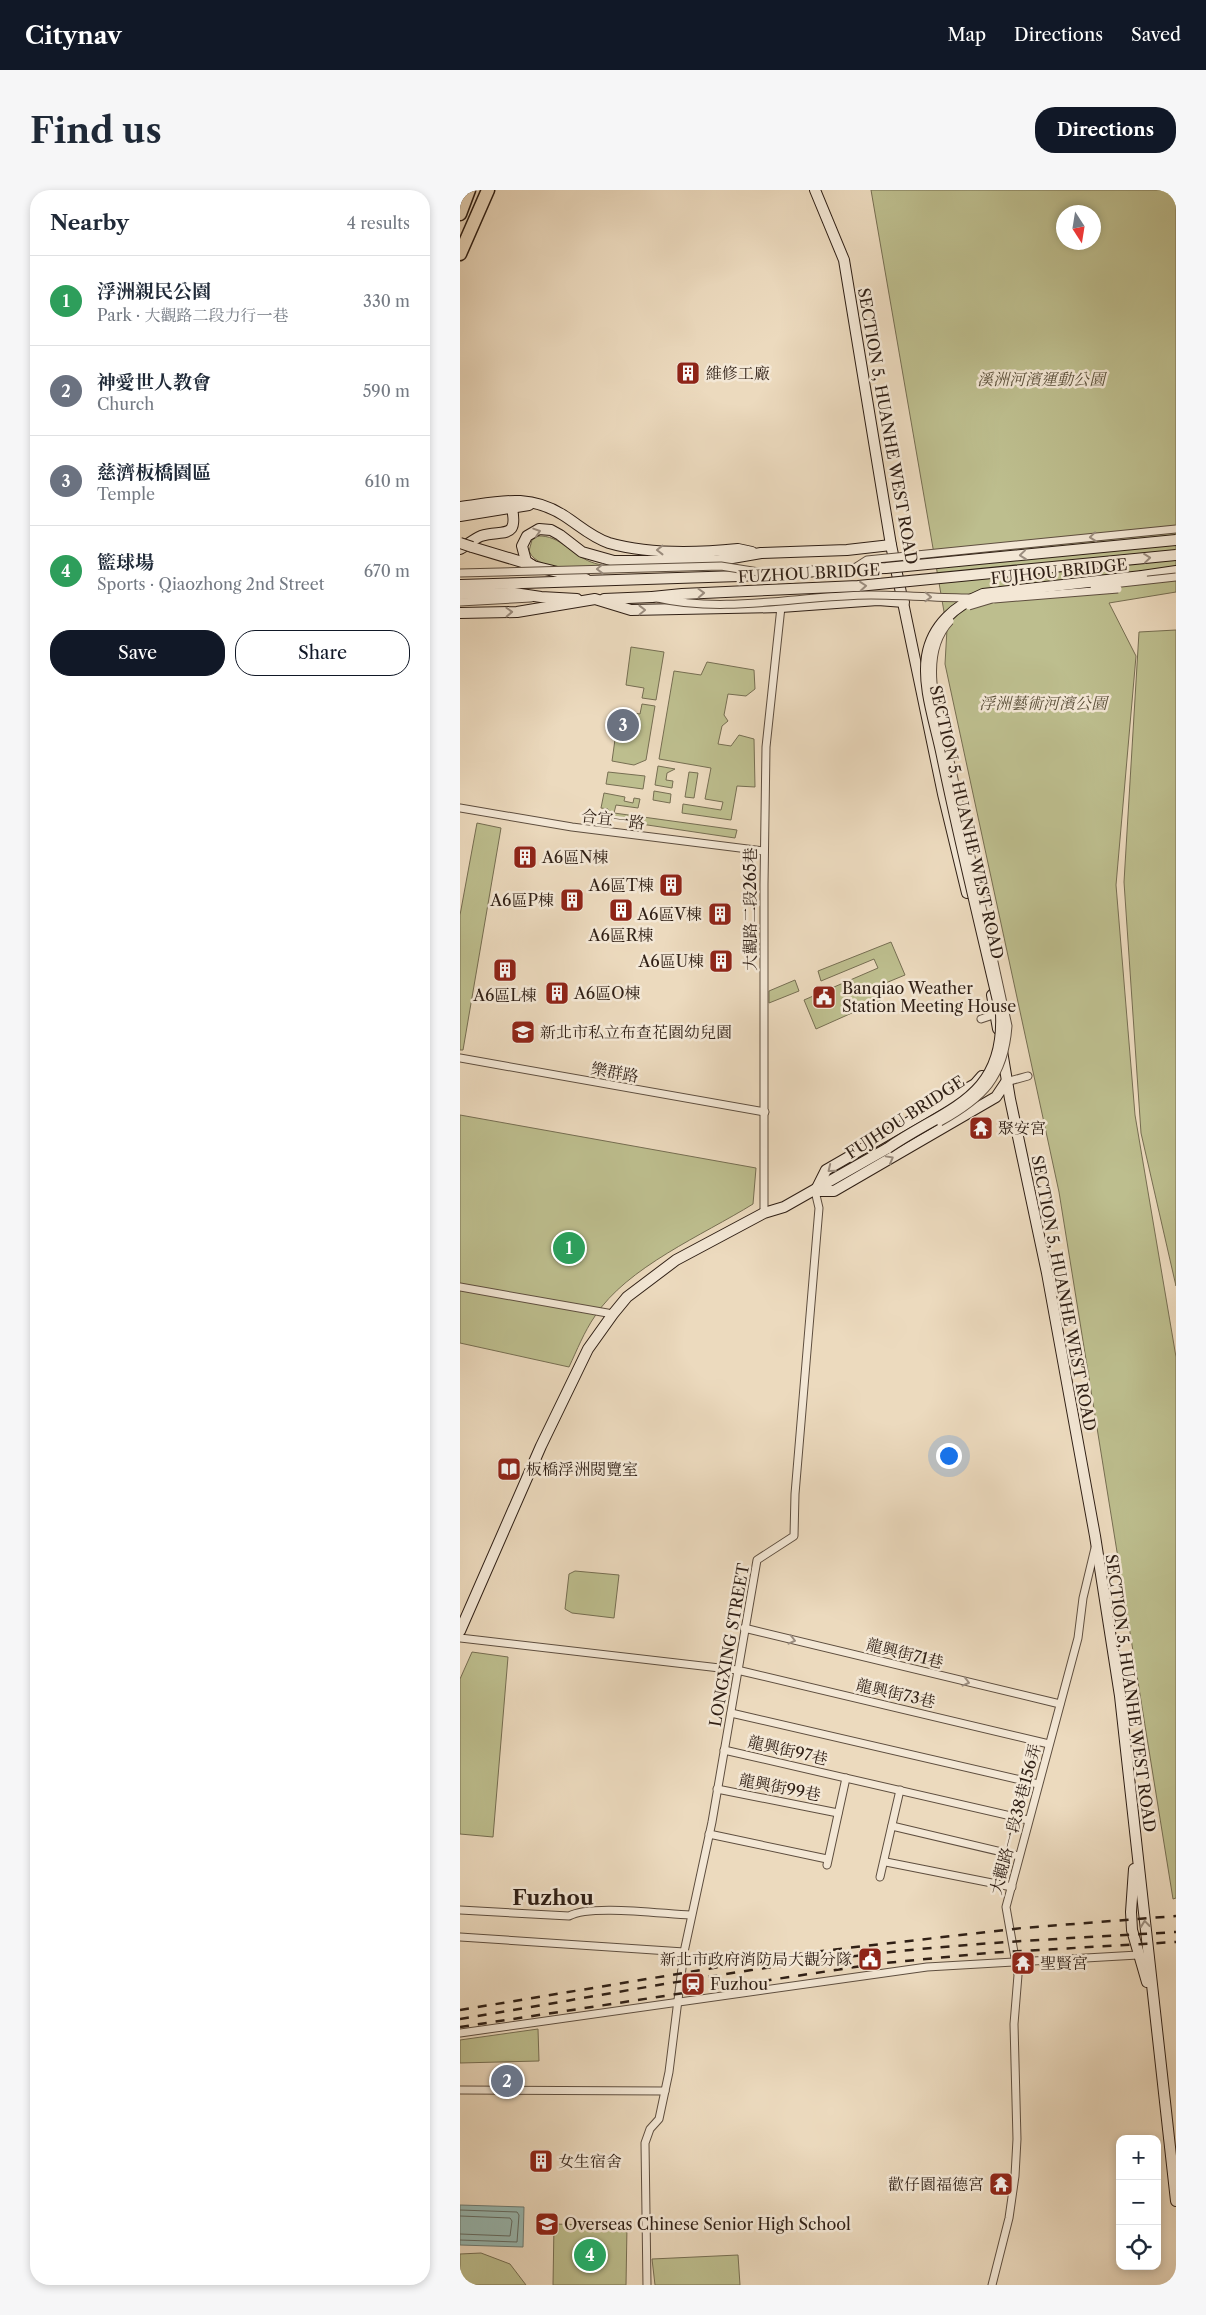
<!DOCTYPE html>
<meta charset="utf-8">
<style>
body{margin:0;font-family:"Libre Caslon Text","Noto Serif TC",serif;background:#f6f6f7;color:#1f2937}
.controls{position:absolute;right:15px;bottom:15px;display:grid;overflow:hidden;border-radius:10px;box-shadow:0 2px 8px #0003}
.controls button{width:45px;height:45px;display:grid;place-items:center;padding:0;border:0;border-bottom:1px solid #e0e1e3;background:#fff;color:#1f2937;font:25px sans-serif}
.compass{position:absolute;left:596px;top:15px;width:45px;height:45px;border-radius:50%;background:#fff;box-shadow:0 2px 8px #0003;rotate:168deg}
.you{position:absolute;left:488px;top:1265px;width:18px;height:18px;margin:-12px;border:4px solid #fff;border-radius:50%;background:#1a73e8;box-shadow:0 0 0 8px #1a73e833}
.badge{display:grid;place-items:center;width:32px;height:32px;border-radius:50%;background:#111827;color:#fff;font-size:16px;font-weight:700}
.pin{position:absolute;translate:-50% -50%;border:2px solid #fff;box-shadow:0 1px 5px #0006}
.list{margin:0;padding:0;list-style:none}
h2{display:flex;justify-content:space-between;align-items:center;height:65px;margin:0;padding:0 20px;font-size:21px}
h2 small{font-size:16px;font-weight:400;color:#747a83}
.list li{display:grid;grid-template-columns:32px 1fr auto;gap:15px;align-items:center;box-sizing:border-box;height:90px;padding:0 20px;border-top:1px solid #e0e1e3}
.list b{display:block;font-size:19px;white-space:nowrap}
.list p{margin:0;font-size:16px;white-space:nowrap;color:#747a83}
.list em{font-size:16px;font-style:normal;color:#747a83}
.actions{display:flex;gap:10px;padding:15px 20px}
.actions a{flex:1;padding:11px 0;border:1px solid #111827;border-radius:20px;text-align:center;font-size:18px;color:#111827}
.actions .main{background:#111827;color:#fff}
.icon{flex:none;width:28px;height:28px;fill:none;stroke:currentColor;stroke-width:2;stroke-linecap:round;stroke-linejoin:round}
.map{position:relative;flex:none;width:716px;height:2095px;overflow:hidden;border-radius:20px}
header{display:flex;align-items:center;gap:30px;box-sizing:border-box;height:70px;padding:0 25px;background:#111827;color:#fff}
header strong{font-size:24px}
nav{display:flex;gap:28px;margin-inline-start:auto;font-size:18px}
.intro{display:flex;align-items:center;justify-content:space-between;box-sizing:border-box;height:120px;padding:0 30px}
h1{margin:0;font-size:35px}
.button{padding:12px 22px;border-radius:20px;background:#111827;color:#fff;font-size:18px;font-weight:700}
main{display:flex;gap:30px;padding:0 30px}
aside{flex:1;background:#fff;border-radius:20px;box-shadow:0 2px 8px #0003}
.map>svg:first-child{display:block}
.green{fill:#bdbe8e;stroke:#766e52;fill-rule:evenodd}
.water{fill:#99bab3;stroke:#6f7c74}
.lines{fill:none;stroke-linecap:round;stroke-linejoin:round}
.shore{stroke:#646c64;stroke-width:1}
.street-casing{stroke:#5e4e3f;stroke-width:9}
.secondary-casing{stroke:#2f1f15;stroke-width:12}
.highway-casing{stroke:#2f1f15;stroke-width:15}
.street{stroke:#f3e7d5;stroke-width:7}
.secondary{stroke:#f3e7d5;stroke-width:10}
.highway{stroke:#ecdabe;stroke-width:12}
.rail{stroke:#2f1f15;stroke-width:2.5;stroke-dasharray:9 9;stroke-linecap:butt}
.street-bridge-casing{stroke:#5e4e3f;stroke-width:9;stroke-linecap:butt}
.secondary-bridge-casing{stroke:#2f1f15;stroke-width:12;stroke-linecap:butt}
.street-bridge{stroke:#f3e7d5;stroke-width:7}
.secondary-bridge{stroke:#f3e7d5;stroke-width:10}
.oneway{stroke:#9b8d7f}
.labels{text-anchor:middle;dominant-baseline:central;stroke-width:5;stroke-linejoin:round;paint-order:stroke}
.poi-label{font-size:16px;fill:#2f1f15;stroke:#f3e7d5;text-anchor:start}
.park-label{font-size:16px;font-style:italic;fill:#5a4f39;stroke:#f3e7d5}
.street-label{font-size:16px;fill:#2f1f15;stroke:#f3e7d5}
.district-label{font-size:21px;font-weight:bold;fill:#2f1f15;stroke:#f3e7d5}
</style>
<header>
<strong>Citynav</strong>
<nav><a>Map</a><a>Directions</a><a>Saved</a></nav>
</header>
<div class="intro"><h1>Find us</h1><a class="button">Directions</a></div>
<main>
<aside>
<h2>Nearby<small>4 results</small></h2>
<ul class="list">
<li><span class="badge" style="background:#2e9e5b">1</span><div><b>浮洲親民公園</b><p>Park · 大觀路二段力行一巷</p></div><em>330 m</em></li>
<li><span class="badge" style="background:#6b7280">2</span><div><b>神愛世人教會</b><p>Church</p></div><em>590 m</em></li>
<li><span class="badge" style="background:#6b7280">3</span><div><b>慈濟板橋園區</b><p>Temple</p></div><em>610 m</em></li>
<li><span class="badge" style="background:#2e9e5b">4</span><div><b>籃球場</b><p>Sports · Qiaozhong 2nd Street</p></div><em>670 m</em></li>
</ul>
<div class="actions"><a class="main">Save</a><a>Share</a></div>
</aside>
<div class="map">
<svg width="716" height="2095" viewBox="0 0 716 2095">
<rect width="100%" height="100%" fill="#ecdabe"/>
<filter id="stains"><feTurbulence type="fractalNoise" baseFrequency=".004" numOctaves="4"/><feColorMatrix values="0 0 0 0 .2 0 0 0 0 .09 0 0 0 0 .02 0 0 0 .5 -.17"/></filter>
<radialGradient id="worn" r=".72"><stop offset=".6" stop-color="#630" stop-opacity="0"/><stop offset="1" stop-color="#630" stop-opacity=".3"/></radialGradient>
<g class="green">
<path d="M411 0H716V402L649 413 676 466 656 695 675 925 716 1167V1708L713 1709 599 1002 485 474 487 439ZM604 22H634V52H604Z"/>
<path d="M78 346C100 345 112 365 131 372 141 376 152 376 162 376 139 377 79 386 69 361L72 350Z"/>
<path d="M716 440V1096L681 943 664 692 679 442Z"/>
<path d="M171 457 204 462 196 510 182 508 184 498 166 495Z"/>
<path d="M247 472 294 480 295 499 286 506 268 504 264 525 268 531 262 536 258 554 271 556 279 545 294 549 295 597 277 596 271 630 222 623 223 614 261 620 263 612 245 609 251 578 199 569 214 481 241 485Z"/>
<path d="M182 514 195 516 186 570 174 575 152 571 159 521 180 524Z"/>
<path d="M198 576 215 579 207 583 206 590 213 591 212 598 195 595Z"/>
<path d="M148 582 185 586 183 599 146 594Z"/>
<path d="M229 582 238 583 234 608 225 607Z"/>
<path d="M194 601 211 604 210 613 193 610Z"/>
<path d="M144 603 165 607 164 611 173 613 174 608 180 609 178 618 156 615 154 623 277 640 275 648 147 629 148 619 141 618Z"/>
<path d="M17 633 41 638 3 860H0V725Z"/>
<path d="M431 752 445 785 416 797 421 810 356 839 344 810 418 778 414 769 361 791 358 781Z"/>
<path d="M335 790 339 801 309 813V801Z"/>
<path d="M0 925 296 978 293 1014C243 1045 167 1077 135 1126 124 1142 117 1160 109 1177L0 1153Z"/>
<path d="M115 1381 159 1385 154 1428 112 1423 105 1419 109 1384Z"/>
<path d="M12 1462 48 1467 33 1647 0 1644V1489Z"/>
<path d="M78 1839 79 1871 0 1873V1850Z"/>
<path d="M94 2034 167 2036 166 2095H93Z"/>
<path d="M21 2063 50 2074 66 2095H0V2064Z"/>
<path d="M278 2065 280 2095H195L192 2069Z"/>
</g>
<path class="water" d="M0 2015 64 2017 63 2057 0 2055Z"/>
<g class="lines">
<g class="shore">
<path d="M0 2020 57 2022 59 2025 57 2052 0 2050"/>
<path d="M0 2026 50 2028 52 2031 50 2046 0 2044"/>
</g>
<g class="street-casing">
<g id="street">
<path d="M0 412 71 408"/>
<path d="M0 618 112 637 304 661"/>
<path d="M521 829 536 824"/>
<path d="M0 868 305 922"/>
<path d="M546 892 568 886"/>
<path d="M304 1023V694L306 557 321 417"/>
<path d="M0 1097 153 1124"/>
<path d="M284 1438 600 1514"/>
<path d="M0 1448 277 1480 589 1554"/>
<path d="M271 1523 578 1594"/>
<path d="M264 1560 568 1630"/>
<path d="M257 1599 378 1623"/>
<path d="M432 1636 559 1666"/>
<path d="M249 1644 367 1669"/>
<path d="M426 1672 552 1697"/>
<path d="M367 1675 386 1588"/>
<path d="M420 1687 440 1600"/>
<path d="M0 1720 109 1726C130 1714 203 1724 230 1725"/>
<path d="M0 1747 224 1762"/>
<path d="M0 1843 467 1777 678 1765"/>
<path d="M0 1900 205 1901"/>
<path d="M187 2095 185 1953 190 1939 199 1929 209 1882 224 1762 252 1632 297 1370 334 1346 335 1304 359 1018 355 1001"/>
<path d="M532 2095 549 2028 555 1986 557 1949 554 1834 558 1785 546 1717 618 1448 623 1408 635 1358"/>
</g>
</g>
<g class="secondary-casing">
<g id="secondary">
<path d="M355 0 384 70 431 355 483 604 507 703"/>
<path d="M0 317C39 312 68 303 103 325 119 335 131 347 149 353 187 364 238 363 278 359L292 362"/>
<path d="M0 326 69 315"/>
<path d="M12 357 72 375"/>
<path d="M0 359C7 355 14 349 21 346 43 339 60 351 51 314"/>
<path d="M682 386 716 381"/>
<path d="M126 389 73 376 66 371 62 356 67 346 79 339 91 340 100 345 122 362 154 371H255L301 363 387 360 431 355"/>
<path d="M0 395 279 386 393 379"/>
<path d="M0 404 54 403 81 407 117 409"/>
<path d="M144 409 192 407"/>
<path d="M0 423 57 422 135 409 171 420 321 417 418 410 444 412"/>
<path d="M532 805 538 839"/>
<path d="M542 861 550 909 587 1083 635 1346 660 1506 716 2011"/>
<path d="M356 1000 366 980 515 894 522 886"/>
<path d="M356 1001H374L536 907 546 892"/>
<path d="M0 1441 81 1256 128 1159 153 1124 167 1107 216 1070 304 1023 324 1017 428 958"/>
<path d="M674 1679 671 1722 672 1740 687 1792"/>
</g>
</g>
<g class="highway-casing">
<g id="highway">
<path d="M0 24 9 0"/>
<path d="M0 64 28 0"/>
</g>
</g>
<use href="#street" class="street"/>
<use href="#secondary" class="secondary"/>
<use href="#highway" class="highway"/>
<g class="rail">
<path d="M0 1820 344 1763 562 1738 716 1726"/>
<path d="M0 1829C140 1806 281 1778 422 1763 520 1752 618 1748 716 1742"/>
<path d="M0 1837 415 1774 528 1763 716 1752"/>
</g>
<g class="street-bridge-casing">
<g id="street-bridge">
<path d="M393 379 407 370 716 339"/>
<path d="M0 383 261 376 311 384"/>
<path d="M634 396 716 387"/>
<path d="M198 408C265 424 343 405 411 405 445 405 478 408 511 408"/>
<path d="M534 409 658 399"/>
<path d="M509 416 539 407"/>
<path d="M480 932C523 908 544 888 548 836L473 493C471 470 474 448 490 431"/>
</g>
</g>
<g class="secondary-bridge-casing">
<g id="secondary-bridge">
<path d="M0 353 12 357"/>
<path d="M393 379 426 378 716 350"/>
<path d="M192 407 222 404 398 396 716 365"/>
<path d="M428 958C486 918 545 909 541 824 521 738 500 653 482 566 476 535 462 498 467 466 472 435 496 415 523 404L682 386"/>
</g>
</g>
<use href="#street-bridge" class="street-bridge"/>
<use href="#secondary-bridge" class="secondary-bridge"/>
</g>
<defs><path id="oneway-chevron" d="M-2-3.5L2.5 0L-2 3.5" fill="none" stroke-width="1.6" stroke-linecap="round" stroke-linejoin="round" transform="scale(1.25)"/></defs>
<g class="oneway">
<use href="#oneway-chevron" transform="translate(77 342) rotate(-18)"/>
<use href="#oneway-chevron" transform="translate(633 347) rotate(174)"/>
<use href="#oneway-chevron" transform="translate(200 360) rotate(-180)"/>
<use href="#oneway-chevron" transform="translate(563 365) rotate(174)"/>
<use href="#oneway-chevron" transform="translate(687 368) rotate(-6)"/>
<use href="#oneway-chevron" transform="translate(140 379) rotate(179)"/>
<use href="#oneway-chevron" transform="translate(403 396) rotate(-5)"/>
<use href="#oneway-chevron" transform="translate(241 403) rotate(-2)"/>
<use href="#oneway-chevron" transform="translate(468 407) rotate(2)"/>
<use href="#oneway-chevron" transform="translate(182 420) rotate(-1)"/>
<use href="#oneway-chevron" transform="translate(49 422) rotate(-2)"/>
<use href="#oneway-chevron" transform="translate(430 969) rotate(-29)"/>
<use href="#oneway-chevron" transform="translate(371 979) rotate(141)"/>
<use href="#oneway-chevron" transform="translate(332 1450) rotate(14)"/>
<use href="#oneway-chevron" transform="translate(506 1492) rotate(14)"/>
<use href="#oneway-chevron" transform="translate(685 1734) rotate(-96)"/>
</g>
<defs>
<g id="building-square" transform="scale(1.25)"><rect x="-9" y="-9" width="18" height="18" rx="4" fill="#8f2418" stroke="#f3e7d5"/><path d="M-4-6H4V6H1V3H-1V6H-4ZM-2.5-4.3h1.7v1.8h-1.7ZM.8-4.3h1.7v1.8H.8ZM-2.5-1h1.7V.8h-1.7ZM.8-1h1.7V.8H.8Z" fill="#fff"/></g>
<g id="civic-square" transform="scale(1.25)"><rect x="-9" y="-9" width="18" height="18" rx="4" fill="#8f2418" stroke="#f3e7d5"/><path d="M-.6-6.5H3V-4.5H.6V-3L4-1V1h2V6H-6V1h2V-1L-.6-3ZM-1.2 2.5V6h2.4V2.5Z" fill="#fff"/></g>
<g id="school-square" transform="scale(1.25)"><rect x="-9" y="-9" width="18" height="18" rx="4" fill="#8f2418" stroke="#f3e7d5"/><path d="M0-5L7-2L0 1L-7-2ZM-4 1L0 2.5L4 1V4Q0 6-4 4Z" fill="#fff"/></g>
<g id="temple-square" transform="scale(1.25)"><rect x="-9" y="-9" width="18" height="18" rx="4" fill="#8f2418" stroke="#f3e7d5"/><path d="M0-6L5-2H3V0L6.5 2.5H4V6H1.5V3h-3V6H-4V2.5H-6.5L-3 0V-2H-5Z" fill="#fff"/></g>
<g id="library-square" transform="scale(1.25)"><rect x="-9" y="-9" width="18" height="18" rx="4" fill="#8f2418" stroke="#f3e7d5"/><path d="M-6-4Q-3-5.5-.7-3.5V5Q-3 3-6 4ZM6-4Q3-5.5 .7-3.5V5Q3 3 6 4Z" fill="#fff"/></g>
<g id="station-square" transform="scale(1.25)"><rect x="-9" y="-9" width="18" height="18" rx="4" fill="#8f2418" stroke="#f3e7d5"/><path d="M-3-6H3Q5-6 5-4V2Q5 4 3 4L4.5 6H3L1.5 4h-3L-3 6H-4.5L-3 4Q-5 4-5 2V-4Q-5-6-3-6ZM-3.5-4v3h7v-3ZM-3.5 1v1.5H-2V1ZM2 1v1.5H3.5V1Z" fill="#fff"/></g>
</defs>
<g fill-rule="evenodd">
<use href="#building-square" x="228" y="183"/>
<use href="#building-square" x="65" y="667"/>
<use href="#building-square" x="211" y="695"/>
<use href="#building-square" x="112" y="710"/>
<use href="#building-square" x="161" y="720"/>
<use href="#building-square" x="260" y="724"/>
<use href="#building-square" x="261" y="771"/>
<use href="#building-square" x="45" y="780"/>
<use href="#building-square" x="97" y="803"/>
<use href="#civic-square" x="364" y="807"/>
<use href="#school-square" x="63" y="842"/>
<use href="#temple-square" x="521" y="938"/>
<use href="#library-square" x="49" y="1279"/>
<use href="#civic-square" x="410" y="1769"/>
<use href="#temple-square" x="563" y="1773"/>
<use href="#station-square" x="233" y="1794"/>
<use href="#building-square" x="81" y="1971"/>
<use href="#temple-square" x="541" y="1994"/>
<use href="#school-square" x="87" y="2034"/>
</g>
<g class="labels">
<g class="poi-label">
<text x="246" y="183">維修工廠</text>
<text x="82" y="667">A6區N棟</text>
<text x="194" y="695" text-anchor="end">A6區T棟</text>
<text x="94" y="710" text-anchor="end">A6區P棟</text>
<text x="242" y="724" text-anchor="end">A6區V棟</text>
<text x="161" y="745" text-anchor="middle">A6區R棟</text>
<text x="244" y="771" text-anchor="end">A6區U棟</text>
<text x="382" y="798">Banqiao Weather<tspan x="382" dy="18">Station Meeting House</tspan></text>
<text x="114" y="803">A6區O棟</text>
<text x="45" y="805" text-anchor="middle">A6區L棟</text>
<text x="80" y="842">新北市私立布查花園幼兒園</text>
<text x="538" y="938">聚安宮</text>
<text x="66" y="1279">板橋浮洲閱覽室</text>
<text x="392" y="1769" text-anchor="end">新北市政府消防局大觀分隊</text>
<text x="580" y="1773">聖賢宮</text>
<text x="250" y="1794">Fuzhou</text>
<text x="98" y="1971">女生宿舍</text>
<text x="524" y="1994" text-anchor="end">歡仔園福德宮</text>
<text x="104" y="2034">Overseas Chinese Senior High School</text>
</g>
<g class="park-label">
<text x="581" y="189">溪洲河濱運動公園</text>
<text x="583" y="513">浮洲藝術河濱公園</text>
</g>
<g class="street-label">
<text transform="translate(428 236) rotate(80)">SECTION 5, HUANHE WEST ROAD</text>
<text transform="translate(599 381) rotate(-6)">FUJHOU BRIDGE</text>
<text transform="translate(349 383) rotate(-3)">FUZHOU BRIDGE</text>
<text transform="translate(153 629) rotate(7)">合宜一路</text>
<text transform="translate(507 632) rotate(77)">SECTION 5, HUANHE WEST ROAD</text>
<text transform="translate(290 719) rotate(-90)">大觀路二段265巷</text>
<text transform="translate(155 882) rotate(10)">樂群路</text>
<text transform="translate(445 927) rotate(-33)">FUJHOU BRIDGE</text>
<text transform="translate(604 1103) rotate(79)">SECTION 5, HUANHE WEST ROAD</text>
<text transform="translate(269 1455) rotate(-80)">LONGXING STREET</text>
<text transform="translate(445 1463) rotate(14)">龍興街71巷</text>
<text transform="translate(436 1503) rotate(13)">龍興街73巷</text>
<text transform="translate(671 1503) rotate(82)">SECTION 5, HUANHE WEST ROAD</text>
<text transform="translate(328 1560) rotate(13)">龍興街97巷</text>
<text transform="translate(320 1597) rotate(11)">龍興街99巷</text>
<text transform="translate(555 1629) rotate(-75)">大觀路一段38巷156弄</text>
</g>
<g class="district-label">
<text x="93" y="1707">Fuzhou</text>
</g>
</g>
<rect width="100%" height="100%" filter="url(#stains)"/>
<rect width="100%" height="100%" fill="url(#worn)"/>
</svg>
<div class="controls">
<button>+</button>
<button>−</button>
<button><svg class="icon" aria-label="locate" viewBox="0 0 24 24"><circle cx="12" cy="12" r="6"/><path d="M12 2v4M12 18v4M2 12h4M18 12h4"/></svg></button>
</div>
<svg class="compass" viewBox="-18 -18 36 36"><path d="M0-13l5 13h-10z" fill="#e53935"/><path d="M0 13l5-13h-10z" fill="#747a83"/></svg>
<div class="you"></div>
<div class="pin badge" style="left:109px;top:1058px;background:#2e9e5b">1</div>
<div class="pin badge" style="left:47px;top:1891px;background:#6b7280">2</div>
<div class="pin badge" style="left:163px;top:535px;background:#6b7280">3</div>
<div class="pin badge" style="left:130px;top:2065px;background:#2e9e5b">4</div>
</div>
</main>
